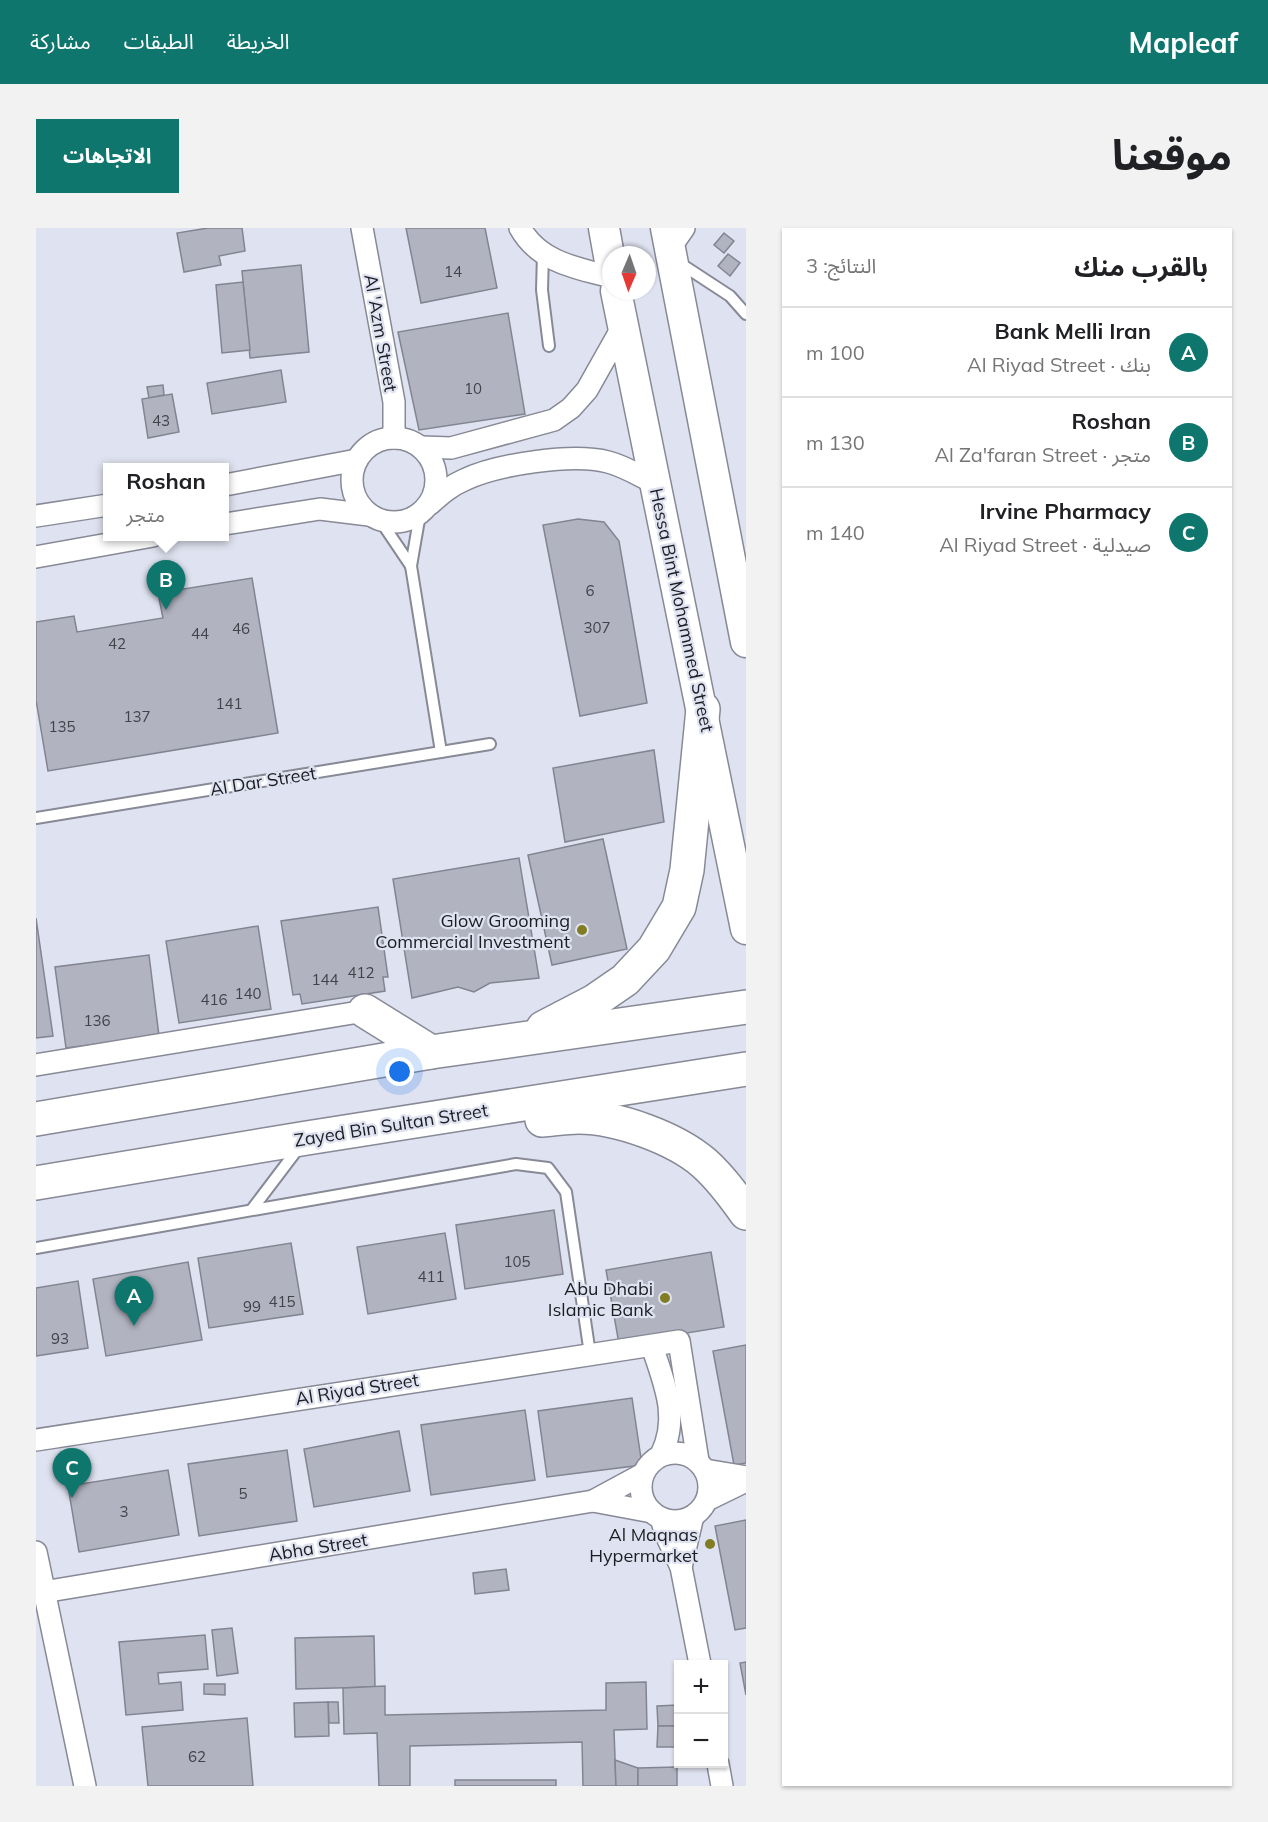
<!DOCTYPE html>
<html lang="ar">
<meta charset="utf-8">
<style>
body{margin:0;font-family:Mulish,"Noto Sans Arabic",sans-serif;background:#f2f2f2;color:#202124;direction:rtl}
.controls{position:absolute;right:18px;bottom:18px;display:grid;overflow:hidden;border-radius:0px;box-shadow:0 2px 4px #0004}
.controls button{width:54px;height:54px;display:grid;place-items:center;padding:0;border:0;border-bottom:2px solid #e0e0e0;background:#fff;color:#202124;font:30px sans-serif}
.compass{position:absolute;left:566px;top:18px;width:54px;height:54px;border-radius:50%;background:#fff;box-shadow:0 2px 4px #0004;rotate:182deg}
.you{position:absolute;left:364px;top:844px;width:21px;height:21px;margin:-15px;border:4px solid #fff;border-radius:50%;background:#1a73e8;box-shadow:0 0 0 9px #1a73e833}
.badge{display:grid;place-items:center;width:39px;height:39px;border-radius:50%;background:#0f766e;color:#fff;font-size:20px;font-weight:700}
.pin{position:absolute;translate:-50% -50px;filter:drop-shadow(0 2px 3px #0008)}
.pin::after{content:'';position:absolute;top:32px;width:21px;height:18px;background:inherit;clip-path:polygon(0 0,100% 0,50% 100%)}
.popup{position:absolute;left:67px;top:235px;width:126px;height:78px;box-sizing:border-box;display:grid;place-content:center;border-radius:0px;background:#fff;filter:drop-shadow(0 2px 4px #0005);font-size:20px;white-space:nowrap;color:#757577}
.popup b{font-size:22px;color:#202124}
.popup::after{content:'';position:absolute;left:50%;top:100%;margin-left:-12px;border:12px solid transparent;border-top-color:#fff}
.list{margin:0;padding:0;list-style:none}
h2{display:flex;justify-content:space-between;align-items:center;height:78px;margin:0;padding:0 24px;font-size:26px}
h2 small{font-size:20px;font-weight:400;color:#757577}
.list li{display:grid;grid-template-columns:39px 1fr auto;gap:18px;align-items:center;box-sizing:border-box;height:90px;padding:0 24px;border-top:2px solid #e0e0e0}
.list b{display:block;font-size:22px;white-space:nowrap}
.list p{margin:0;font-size:20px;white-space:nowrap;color:#757577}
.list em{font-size:20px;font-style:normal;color:#757577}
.map{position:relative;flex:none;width:710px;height:1558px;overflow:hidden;direction:ltr;border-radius:0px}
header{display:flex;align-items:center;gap:36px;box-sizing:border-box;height:84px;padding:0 30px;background:#0f766e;color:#fff}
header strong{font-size:28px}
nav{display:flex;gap:33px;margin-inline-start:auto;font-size:21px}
.intro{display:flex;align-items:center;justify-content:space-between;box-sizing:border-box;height:144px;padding:0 36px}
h1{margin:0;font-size:42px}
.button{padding:15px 27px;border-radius:0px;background:#0f766e;color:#fff;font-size:21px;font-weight:700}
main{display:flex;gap:36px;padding:0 36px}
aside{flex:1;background:#fff;border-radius:0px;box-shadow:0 2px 4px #0004}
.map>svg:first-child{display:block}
.building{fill:#b1b3c0;stroke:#828591;stroke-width:1.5}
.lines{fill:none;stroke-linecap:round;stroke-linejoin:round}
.lane-casing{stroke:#878a96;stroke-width:14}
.street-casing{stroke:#878a96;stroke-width:24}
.secondary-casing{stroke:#878a96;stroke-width:33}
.highway-casing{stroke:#878a96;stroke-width:36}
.lane{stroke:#fff;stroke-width:10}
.street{stroke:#fff;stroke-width:21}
.secondary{stroke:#fff;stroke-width:30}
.highway{stroke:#fff;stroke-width:33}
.poi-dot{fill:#827c23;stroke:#dfe2f0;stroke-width:2}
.labels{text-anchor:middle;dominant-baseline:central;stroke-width:4.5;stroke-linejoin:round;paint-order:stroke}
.number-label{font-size:15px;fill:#41424a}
.street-label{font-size:18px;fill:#1c1d22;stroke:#dfe2f0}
.poi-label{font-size:18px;fill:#1c1d22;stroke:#dfe2f0;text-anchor:end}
</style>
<header>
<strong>Mapleaf</strong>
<nav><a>الخريطة</a><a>الطبقات</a><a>مشاركة</a></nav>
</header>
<div class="intro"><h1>موقعنا</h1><a class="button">الاتجاهات</a></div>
<main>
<aside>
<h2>بالقرب منك<small>النتائج: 3</small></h2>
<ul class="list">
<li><span class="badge">A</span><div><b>Bank Melli Iran</b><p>بنك · Al Riyad Street</p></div><em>100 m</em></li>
<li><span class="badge">B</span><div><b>Roshan</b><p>متجر · Al Za'faran Street</p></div><em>130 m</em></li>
<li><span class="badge">C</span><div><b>Irvine Pharmacy</b><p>صيدلية · Al Riyad Street</p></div><em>140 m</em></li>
</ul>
</aside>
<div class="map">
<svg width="710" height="1558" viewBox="0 0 710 1558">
<rect width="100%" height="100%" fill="#dfe2f0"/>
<g class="building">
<path d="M172 0H206L209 23 183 28 185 37 148 44 141 5Z"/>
<path d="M370 0H449L461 60 385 75Z"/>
<path d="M688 5 698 13 688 25 678 17Z"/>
<path d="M692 26 704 35 694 48 682 38Z"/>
<path d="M265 37 273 124 214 130 206 43Z"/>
<path d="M207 54 214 122 186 125 180 57Z"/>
<path d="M472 85 489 186 383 202 362 104Z"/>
<path d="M245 142 250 174 176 186 171 155Z"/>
<path d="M127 157 128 167 113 170 111 159Z"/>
<path d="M136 166 143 204 112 210 106 171Z"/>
<path d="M542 291 568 294 583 313 611 475 544 488 507 297Z"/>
<path d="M216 350 242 505 12 543 0 472V394L38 388 41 404 127 390 122 365Z"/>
<path d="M618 522 628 594 529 614 517 540Z"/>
<path d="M567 611 591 721 516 737 492 627Z"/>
<path d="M483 630 503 750 454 755 438 764 422 759 376 770 357 651Z"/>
<path d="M342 679 352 749H347L349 763 266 776 264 766 257 767 245 693Z"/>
<path d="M0 690 17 808 0 810Z"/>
<path d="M222 698 235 781 143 795 130 713Z"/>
<path d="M113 727 123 808 30 820 19 739Z"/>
<path d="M518 982 527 1046 429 1061 420 997Z"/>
<path d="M409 1005 420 1071 332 1086 321 1019Z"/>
<path d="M255 1015 267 1086 173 1100 162 1030Z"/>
<path d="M675 1024 688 1099 583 1116 570 1042Z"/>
<path d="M152 1034 166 1112 70 1128 57 1051Z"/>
<path d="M42 1053 52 1120 0 1128V1060Z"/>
<path d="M710 1117V1235L698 1237 677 1123Z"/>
<path d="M596 1170 606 1237 511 1249 502 1183Z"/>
<path d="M489 1182 499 1252 395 1267 385 1197Z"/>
<path d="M363 1203 374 1263 278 1279 268 1221Z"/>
<path d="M251 1222 261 1293 163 1308 152 1236Z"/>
<path d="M132 1242 143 1307 43 1324 32 1258Z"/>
<path d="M710 1292V1400L699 1402 679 1298Z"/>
<path d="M470 1341 473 1362 439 1366 437 1345Z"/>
<path d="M196 1400 202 1445 181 1448 176 1402Z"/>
<path d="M169 1407 172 1441 122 1445 123 1456 145 1454 147 1482 90 1487 83 1414Z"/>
<path d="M338 1408 339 1459 260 1461 259 1410Z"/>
<path d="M710 1434V1467L704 1435Z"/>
<path d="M610 1454 611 1501 578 1502 580 1558H547L546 1514 374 1518V1558H343L341 1505 308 1506 307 1460 349 1458V1487L570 1482V1455Z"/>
<path d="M168 1456H189V1467L168 1466Z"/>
<path d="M292 1474H302L303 1495H293Z"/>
<path d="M292 1474 293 1508 259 1509 258 1475Z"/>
<path d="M642 1477V1498H622L621 1478Z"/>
<path d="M211 1490 217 1558H112L106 1499Z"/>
<path d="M622 1498H642V1519H621Z"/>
<path d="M579 1532 602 1540V1558H580Z"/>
<path d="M641 1539V1558H602V1540Z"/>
<rect x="419" y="1552" width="101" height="6"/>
</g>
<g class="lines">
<g class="lane-casing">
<g id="lane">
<path d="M507 26 506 62 513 118"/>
<path d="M642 34 694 68 710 86"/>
<path d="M384 286 375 338 405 524"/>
<path d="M344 292 375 338"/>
<path d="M0 590 454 516"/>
<path d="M217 980 264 918"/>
<path d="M0 1020 480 936 512 940 530 964 554 1126"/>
</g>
</g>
<g class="street-casing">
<g id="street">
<path d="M326 0 358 174V210"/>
<path d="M484 0C503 34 540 40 575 49"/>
<path d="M634 20 648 0"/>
<circle cx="358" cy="252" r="42"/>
<path d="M385 219 415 220 518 192 535 180 551 162 587 98"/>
<path d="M189 257 321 232"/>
<path d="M394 276C405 266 414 258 428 252 461 236 537 225 572 234 588 238 604 248 619 255"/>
<path d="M0 288 72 277"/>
<path d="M189 296 284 281 333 287"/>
<path d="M0 329 117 308"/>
<path d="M0 837 329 783"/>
<path d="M616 1118C628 1155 644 1189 625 1227"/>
<path d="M0 1212 643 1113 662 1233"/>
<circle cx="639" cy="1259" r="34"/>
<path d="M669 1242 710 1249"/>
<path d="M671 1272 710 1253"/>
<path d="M557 1273 607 1246"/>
<path d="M625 1290 630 1307 645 1339 664 1436"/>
<path d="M0 1324 49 1558"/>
<path d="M645 1339 657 1288"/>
<path d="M7 1364 557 1273 616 1284"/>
<path d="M682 1536 686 1558"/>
</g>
</g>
<g class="secondary-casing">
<g id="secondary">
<path d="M568 0 575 39"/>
<path d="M630 0 710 414"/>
<path d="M580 63 710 701"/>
</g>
</g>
<g class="highway-casing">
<g id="highway">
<path d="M329 783 395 824"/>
<path d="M507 800 557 774 589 752 618 721 643 679 651 642 667 481"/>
<path d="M0 891 395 824 710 779"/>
<path d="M506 892C518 891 531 889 543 889 581 889 639 910 668 935 684 949 698 968 710 985"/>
<path d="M0 955 271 910 710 841"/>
</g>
</g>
<use href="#lane" class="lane"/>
<use href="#street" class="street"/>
<use href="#secondary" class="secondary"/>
<use href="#highway" class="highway"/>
</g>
<g class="poi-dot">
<circle cx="546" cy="702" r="6"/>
<circle cx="629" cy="1070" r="6"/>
<circle cx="674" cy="1316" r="6"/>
</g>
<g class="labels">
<g class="number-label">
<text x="417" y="43">14</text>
<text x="437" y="160">10</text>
<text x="125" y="192">43</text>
<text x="554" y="362">6</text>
<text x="561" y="399">307</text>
<text x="205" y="400">46</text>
<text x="164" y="405">44</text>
<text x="81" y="415">42</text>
<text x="193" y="475">141</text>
<text x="101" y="488">137</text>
<text x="26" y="498">135</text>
<text x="325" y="744">412</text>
<text x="289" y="751">144</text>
<text x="212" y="765">140</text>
<text x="178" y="771">416</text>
<text x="61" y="792">136</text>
<text x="481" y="1033">105</text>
<text x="395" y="1048">411</text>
<text x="246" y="1073">415</text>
<text x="216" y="1078">99</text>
<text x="24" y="1110">93</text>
<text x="207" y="1265">5</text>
<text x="88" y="1283">3</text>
<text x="161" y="1528">62</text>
</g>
<g class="street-label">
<text transform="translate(345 105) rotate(80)">Al 'Azm Street</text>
<text transform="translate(646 382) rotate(78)">Hessa Bint Mohammed Street</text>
<text transform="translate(227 553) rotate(-9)">Al Dar Street</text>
<text transform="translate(355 897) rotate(-9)">Zayed Bin Sultan Street</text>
<text transform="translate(321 1161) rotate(-9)">Al Riyad Street</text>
<text transform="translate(282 1319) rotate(-9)">Abha Street</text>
</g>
<g class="poi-label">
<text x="534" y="692">Glow Grooming<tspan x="534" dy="21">Commercial Investment</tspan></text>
<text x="617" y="1060">Abu Dhabi<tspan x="617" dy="21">Islamic Bank</tspan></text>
<text x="662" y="1306">Al Maqnas<tspan x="662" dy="21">Hypermarket</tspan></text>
</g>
</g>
</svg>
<div class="controls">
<button>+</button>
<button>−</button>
</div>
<svg class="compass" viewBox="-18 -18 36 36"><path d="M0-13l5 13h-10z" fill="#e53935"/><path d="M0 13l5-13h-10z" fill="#757577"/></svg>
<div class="you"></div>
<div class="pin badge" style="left:98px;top:1098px">A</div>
<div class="pin badge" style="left:130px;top:382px">B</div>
<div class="popup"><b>Roshan</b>متجر</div>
<div class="pin badge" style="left:36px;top:1270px">C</div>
</div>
</main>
